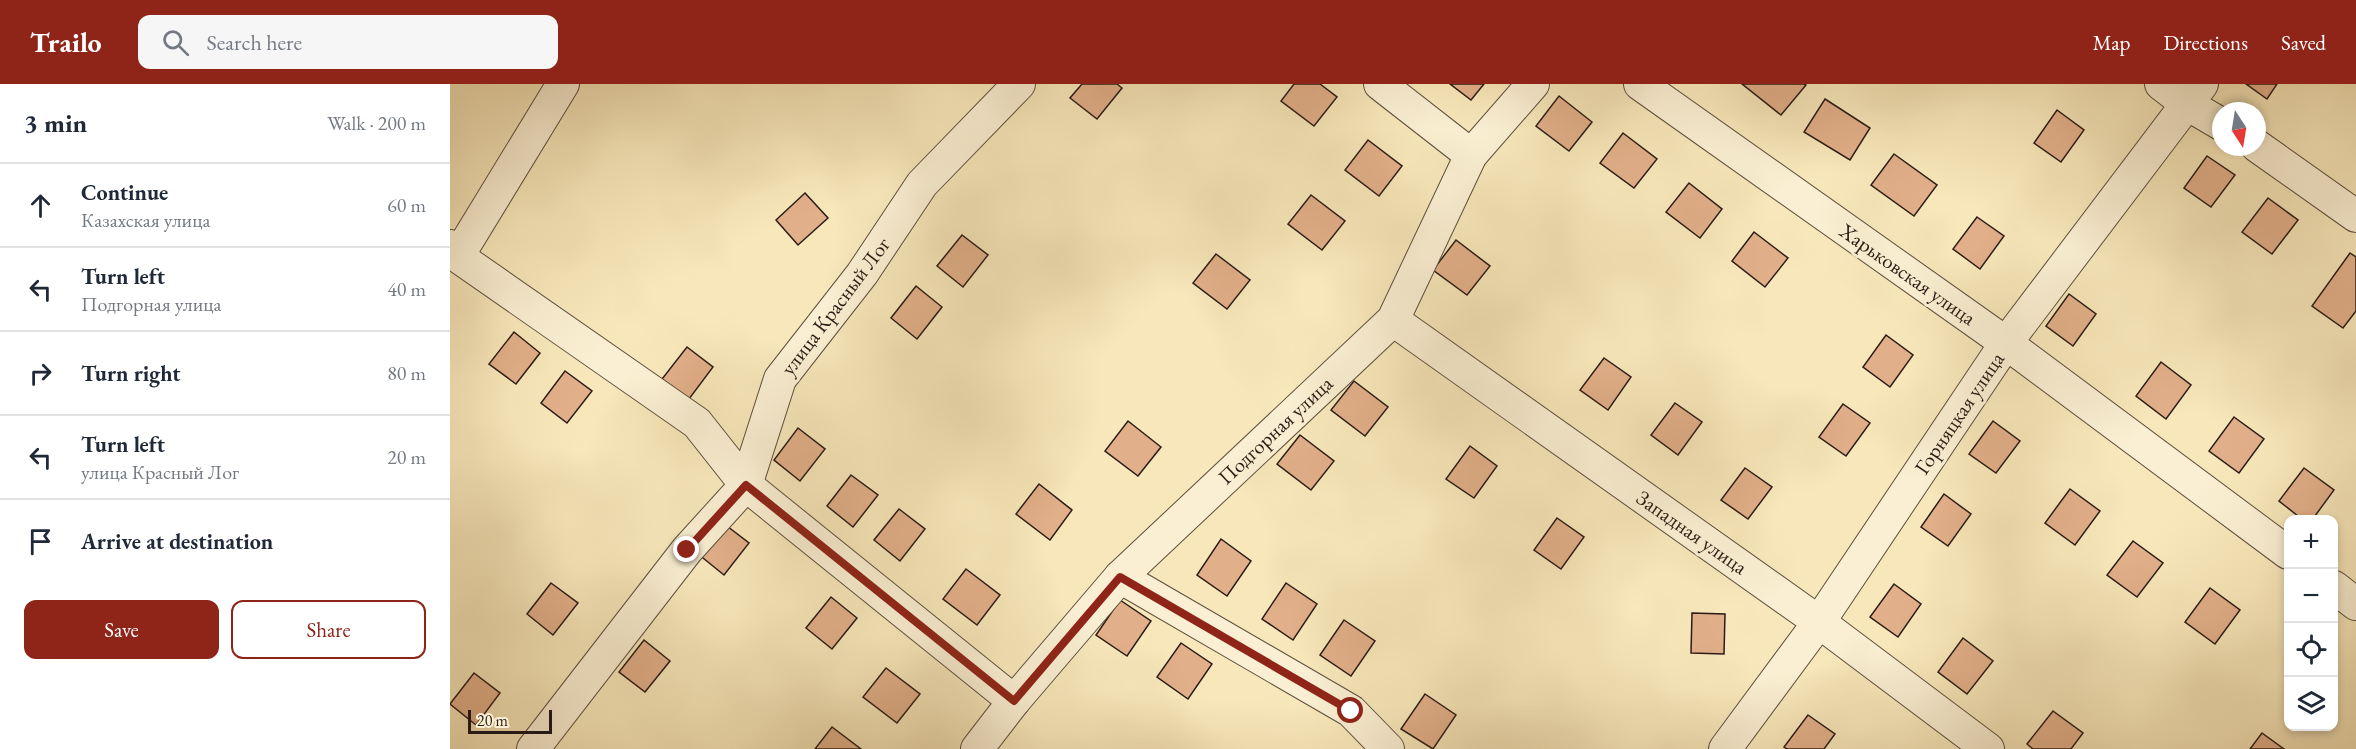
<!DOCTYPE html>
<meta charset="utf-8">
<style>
body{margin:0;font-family:"EB Garamond",serif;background:#f6f6f7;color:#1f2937}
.controls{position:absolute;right:18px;bottom:18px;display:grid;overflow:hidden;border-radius:12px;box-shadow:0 3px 9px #0003}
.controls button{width:54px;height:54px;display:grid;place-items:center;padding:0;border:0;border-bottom:2px solid #e0e1e3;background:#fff;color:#1f2937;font:30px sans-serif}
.compass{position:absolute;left:1762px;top:18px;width:54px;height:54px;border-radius:50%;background:#fff;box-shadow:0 3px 9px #0003;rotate:168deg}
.scale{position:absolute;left:18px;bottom:15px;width:84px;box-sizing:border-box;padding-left:6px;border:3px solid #2a1c15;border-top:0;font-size:16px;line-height:21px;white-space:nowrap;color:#2a1c15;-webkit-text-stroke:4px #faefd2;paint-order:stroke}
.stop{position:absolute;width:18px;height:18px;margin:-14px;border:4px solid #8f2418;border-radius:50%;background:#fff}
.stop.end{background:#8f2418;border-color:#fff;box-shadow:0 2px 6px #0008}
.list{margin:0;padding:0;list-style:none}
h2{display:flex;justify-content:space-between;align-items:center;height:78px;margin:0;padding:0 24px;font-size:26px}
h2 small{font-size:20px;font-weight:400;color:#747a83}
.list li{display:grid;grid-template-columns:39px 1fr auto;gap:18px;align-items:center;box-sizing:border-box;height:84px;padding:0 24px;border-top:2px solid #e0e1e3}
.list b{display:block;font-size:22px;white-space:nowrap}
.list p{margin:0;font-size:20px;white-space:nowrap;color:#747a83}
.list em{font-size:20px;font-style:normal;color:#747a83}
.actions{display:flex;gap:12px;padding:18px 24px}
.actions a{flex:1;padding:14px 0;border:2px solid #8f2418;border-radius:12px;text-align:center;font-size:21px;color:#8f2418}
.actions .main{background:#8f2418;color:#fff}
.icon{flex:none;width:33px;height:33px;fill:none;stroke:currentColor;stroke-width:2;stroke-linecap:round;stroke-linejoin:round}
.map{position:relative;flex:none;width:1906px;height:665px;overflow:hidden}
header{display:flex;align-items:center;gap:36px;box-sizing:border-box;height:84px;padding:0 30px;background:#8f2418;color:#fff}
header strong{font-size:28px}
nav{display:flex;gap:33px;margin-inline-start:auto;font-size:21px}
.search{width:420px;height:54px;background:#f6f6f7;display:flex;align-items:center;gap:15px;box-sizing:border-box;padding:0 21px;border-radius:12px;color:#747a83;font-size:22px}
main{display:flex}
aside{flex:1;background:#fff}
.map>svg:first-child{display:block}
.building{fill:#e1af89;stroke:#2a1c15;stroke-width:1.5}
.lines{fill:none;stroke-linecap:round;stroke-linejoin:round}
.minor-casing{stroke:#5d4f3e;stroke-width:34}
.minor{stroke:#faefd2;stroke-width:32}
.route{stroke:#8f2418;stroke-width:8}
.labels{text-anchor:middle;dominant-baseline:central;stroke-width:6;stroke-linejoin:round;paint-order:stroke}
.street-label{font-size:21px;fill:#2a1c15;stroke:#faefd2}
</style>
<header>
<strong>Trailo</strong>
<div class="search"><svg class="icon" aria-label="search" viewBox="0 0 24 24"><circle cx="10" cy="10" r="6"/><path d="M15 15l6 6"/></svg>Search here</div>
<nav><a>Map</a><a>Directions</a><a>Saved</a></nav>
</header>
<main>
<aside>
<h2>3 min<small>Walk · 200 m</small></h2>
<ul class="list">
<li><svg class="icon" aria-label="ahead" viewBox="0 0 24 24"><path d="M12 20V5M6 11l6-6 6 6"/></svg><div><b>Continue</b><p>Казахская улица</p></div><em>60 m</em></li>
<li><svg class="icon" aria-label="left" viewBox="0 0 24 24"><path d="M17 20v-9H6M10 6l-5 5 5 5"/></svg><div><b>Turn left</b><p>Подгорная улица</p></div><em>40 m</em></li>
<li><svg class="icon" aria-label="right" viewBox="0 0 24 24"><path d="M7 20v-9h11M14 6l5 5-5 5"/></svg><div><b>Turn right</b></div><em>80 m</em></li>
<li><svg class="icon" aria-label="left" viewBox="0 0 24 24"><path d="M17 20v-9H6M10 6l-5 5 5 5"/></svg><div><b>Turn left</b><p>улица Красный Лог</p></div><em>20 m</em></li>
<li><svg class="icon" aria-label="arrive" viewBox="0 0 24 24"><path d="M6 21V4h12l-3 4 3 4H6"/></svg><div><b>Arrive at destination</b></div></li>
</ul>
<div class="actions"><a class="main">Save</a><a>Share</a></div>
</aside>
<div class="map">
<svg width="1906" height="665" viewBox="0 0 1906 665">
<rect width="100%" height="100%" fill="#f7e7ba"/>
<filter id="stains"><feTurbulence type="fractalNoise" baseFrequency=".00333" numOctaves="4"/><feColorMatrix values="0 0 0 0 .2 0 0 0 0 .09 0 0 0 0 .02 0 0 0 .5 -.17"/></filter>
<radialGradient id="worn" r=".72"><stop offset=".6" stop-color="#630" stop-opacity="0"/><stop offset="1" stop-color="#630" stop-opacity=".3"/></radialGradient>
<g class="building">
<path d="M632 0H667L672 4 647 35 620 14Z"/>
<path d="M844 0H870L887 13 864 42 831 17Z"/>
<path d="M1000 0H1034L1021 16Z"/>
<path d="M1292 0H1354L1356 1 1331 31Z"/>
<path d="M1796 0H1827L1817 15Z"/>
<path d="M1109 12 1142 38 1119 67 1086 42Z"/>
<path d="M1375 15 1420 44 1400 76 1354 48Z"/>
<path d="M1607 26 1634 46 1611 78 1584 59Z"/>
<path d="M1173 49 1207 75 1184 104 1150 79Z"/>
<path d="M918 56 952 82 929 112 895 86Z"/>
<path d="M1444 70 1487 101 1464 132 1421 101Z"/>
<path d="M1757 72 1785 91 1761 123 1734 104Z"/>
<path d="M1239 99 1272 125 1250 154 1216 128Z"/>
<path d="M355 109 378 134 348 161 326 136Z"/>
<path d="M861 111 895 137 872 166 838 140Z"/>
<path d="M1818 114 1848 136 1822 170 1792 148Z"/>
<path d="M1527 133 1554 152 1530 185 1503 165Z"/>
<path d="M1304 148 1338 174 1315 203 1282 177Z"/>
<path d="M512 151 538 171 513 203 487 182Z"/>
<path d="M1006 156 1040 182 1017 211 983 186Z"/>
<path d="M1900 169 1906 173V227L1893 244 1862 222Z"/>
<path d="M766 170 800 196 777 225 743 199Z"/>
<path d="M466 202 492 223 467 255 441 234Z"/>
<path d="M1619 210 1646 230 1623 262 1596 242Z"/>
<path d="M64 248 90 269 66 300 39 280Z"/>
<path d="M1436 251 1463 271 1440 303 1413 283Z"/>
<path d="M237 263 263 283 239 315 212 295Z"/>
<path d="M1154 274 1181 293 1158 326 1130 306Z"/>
<path d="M1711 278 1741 301 1716 335 1686 312Z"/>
<path d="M115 287 142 307 117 339 91 319Z"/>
<path d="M904 297 938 323 915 352 881 326Z"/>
<path d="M1225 319 1252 338 1228 371 1201 351Z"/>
<path d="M1393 320 1420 339 1396 372 1369 353Z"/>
<path d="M1784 333 1814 355 1789 389 1759 367Z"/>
<path d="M678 337 711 363 688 392 655 367Z"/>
<path d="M1543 337 1570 357 1546 389 1519 370Z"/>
<path d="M348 344 375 365 350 397 324 376Z"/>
<path d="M850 351 884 377 861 406 827 380Z"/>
<path d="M1020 362 1047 382 1024 414 996 395Z"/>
<path d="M1295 384 1322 403 1298 435 1271 416Z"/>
<path d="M1854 384 1884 406 1862 436H1853L1829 417Z"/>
<path d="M401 391 428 411 403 443 377 422Z"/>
<path d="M589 400 622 426 600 456 566 430Z"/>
<path d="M1620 405 1650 427 1625 461 1595 439Z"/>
<path d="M1494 410 1521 430 1498 462 1471 443Z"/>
<path d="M449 425 475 445 450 477 424 456Z"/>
<path d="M1107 434 1134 453 1111 485 1084 466Z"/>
<path d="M273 439 299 459 274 491 248 470Z"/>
<path d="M771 455 801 477 777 512 747 491Z"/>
<path d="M1683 457 1713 479 1687 513 1657 491Z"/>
<path d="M516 485 550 511 527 541 493 515Z"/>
<path d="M101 499 128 519 103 551 77 530Z"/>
<path d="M836 499 867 520 843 556 812 535Z"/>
<path d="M1444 500 1471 520 1448 553 1420 533Z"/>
<path d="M1760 504 1790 526 1765 560 1735 538Z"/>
<path d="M381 513 407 534 382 565 356 544Z"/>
<path d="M670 516 701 537 677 572 646 551Z"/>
<path d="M1242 529 1275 530 1274 570 1241 569Z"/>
<path d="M894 536 925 557 901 592 870 571Z"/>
<path d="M1513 554 1543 577 1517 610 1488 588Z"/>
<path d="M194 556 220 577 195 608 169 588Z"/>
<path d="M731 559 762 580 738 615 707 593Z"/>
<path d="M436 584 470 610 447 639 413 613Z"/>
<path d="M24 589 50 609 26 641 0 620Z"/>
<path d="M975 610 1006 631 983 665 951 645Z"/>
<path d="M1603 627 1633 649 1621 665H1583L1577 660Z"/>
<path d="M1358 631 1385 650 1374 665H1337L1334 663Z"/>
<path d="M382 643 411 665H365Z"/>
<path d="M1812 649 1834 665H1800Z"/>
</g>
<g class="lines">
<g class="minor-casing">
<g id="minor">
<path d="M930 0 1021 71"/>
<path d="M1190 0 1556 259 1838 469"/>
<path d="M1711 0 1737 20 1771 40"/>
<path d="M1807 62 1906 132"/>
<path d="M0 162 8 172 113 0"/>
<path d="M0 167 247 339 296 401 564 617"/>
<path d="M943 236 1369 538 1538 665"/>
<path d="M670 493 901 627 938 665"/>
<path d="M1884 503 1906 520"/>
<path d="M83 665 237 466 296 401 330 295 412 190 472 100 569 0"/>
<path d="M527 665 564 617 670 493 943 236 1021 71 1083 0"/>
<path d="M1275 665 1369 538 1556 259 1752 0"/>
</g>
</g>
<use href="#minor" class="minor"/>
</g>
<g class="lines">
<path class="route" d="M237 466 296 401 564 617 670 493 901 627"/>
</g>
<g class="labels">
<g class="street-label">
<text transform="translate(1458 190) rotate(35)">Харьковская улица</text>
<text transform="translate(385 222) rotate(-53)">улица Красный Лог</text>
<text transform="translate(1509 329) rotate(-56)">Горняцкая улица</text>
<text transform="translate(825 346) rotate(-43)">Подгорная улица</text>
<text transform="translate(1242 448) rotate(35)">Западная улица</text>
</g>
</g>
<rect width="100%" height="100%" filter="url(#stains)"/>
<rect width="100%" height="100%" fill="url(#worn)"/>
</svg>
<div class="controls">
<button>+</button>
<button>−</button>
<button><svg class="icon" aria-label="locate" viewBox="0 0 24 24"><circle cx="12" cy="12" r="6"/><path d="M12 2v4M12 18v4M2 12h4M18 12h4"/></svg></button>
<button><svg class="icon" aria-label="layers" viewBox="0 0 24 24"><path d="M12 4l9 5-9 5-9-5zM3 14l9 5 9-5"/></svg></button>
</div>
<svg class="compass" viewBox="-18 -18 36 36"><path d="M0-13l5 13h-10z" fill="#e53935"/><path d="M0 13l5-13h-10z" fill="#747a83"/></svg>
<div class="scale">20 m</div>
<div class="stop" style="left:901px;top:627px"></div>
<div class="stop end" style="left:237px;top:466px"></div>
</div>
</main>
